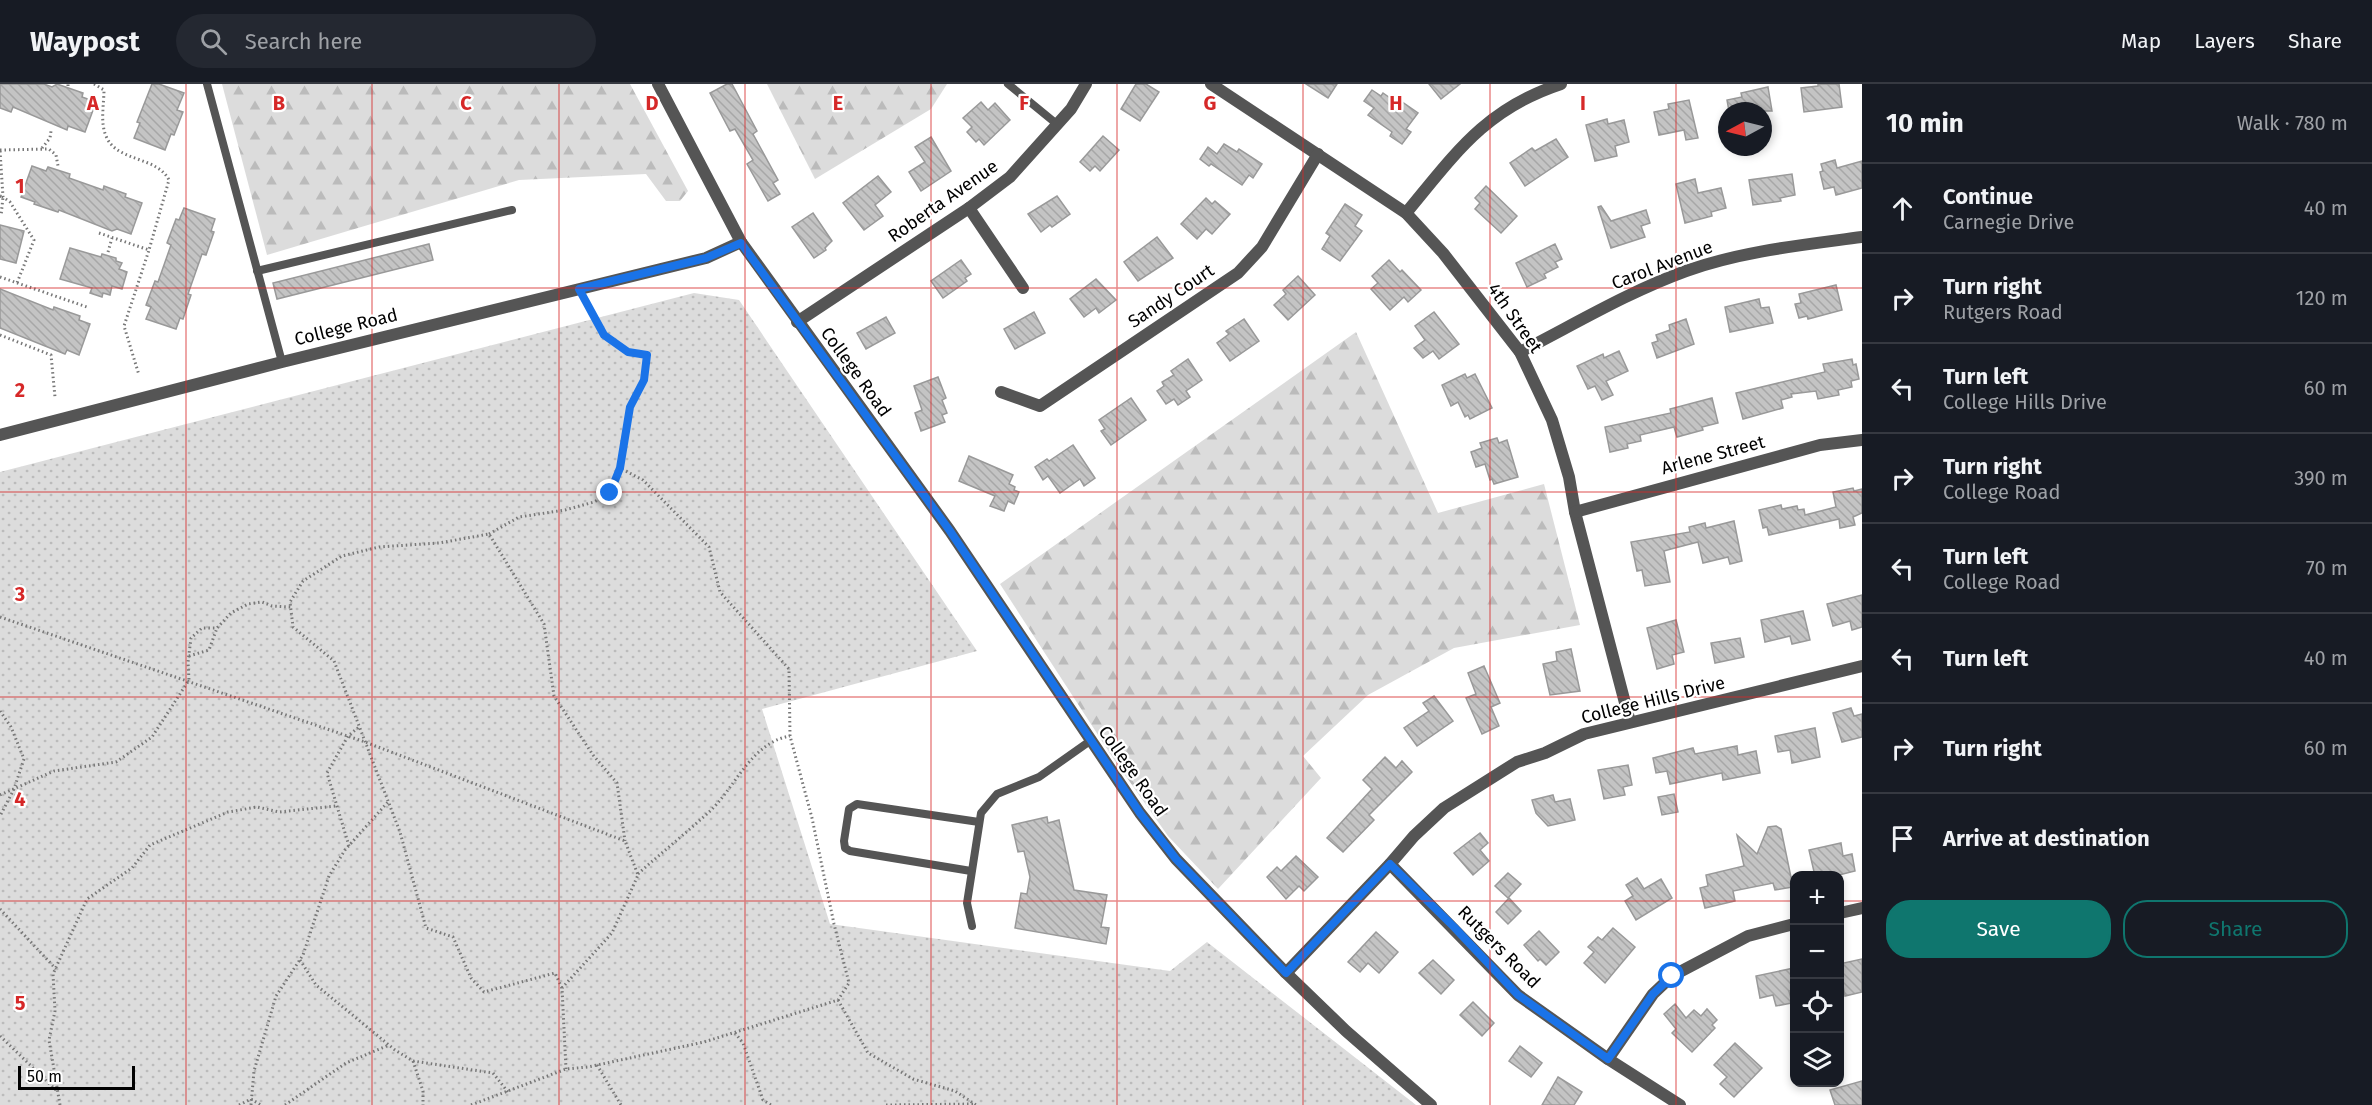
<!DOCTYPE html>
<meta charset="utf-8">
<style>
body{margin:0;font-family:"Fira Sans",sans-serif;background:#242831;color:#f1f3f6}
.controls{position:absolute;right:18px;bottom:18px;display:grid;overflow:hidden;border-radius:12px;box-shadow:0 3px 9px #0003}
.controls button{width:54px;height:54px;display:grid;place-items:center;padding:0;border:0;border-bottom:2px solid #363941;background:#171b24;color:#f1f3f6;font:30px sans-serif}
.compass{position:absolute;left:1718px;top:18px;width:54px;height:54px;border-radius:50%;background:#171b24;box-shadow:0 3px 9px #0003;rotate:263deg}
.scale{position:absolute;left:18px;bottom:15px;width:117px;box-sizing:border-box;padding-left:6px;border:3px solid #000;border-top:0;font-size:16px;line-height:21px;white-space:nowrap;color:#000;-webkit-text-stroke:4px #fff;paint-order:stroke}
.stop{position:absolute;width:18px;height:18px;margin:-14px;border:4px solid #1a73e8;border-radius:50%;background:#fff}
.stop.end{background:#1a73e8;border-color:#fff;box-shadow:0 2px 6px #0008}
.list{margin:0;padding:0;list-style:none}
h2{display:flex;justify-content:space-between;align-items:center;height:78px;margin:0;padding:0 24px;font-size:26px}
h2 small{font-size:20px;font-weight:400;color:#9ea1a6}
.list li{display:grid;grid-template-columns:39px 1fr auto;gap:18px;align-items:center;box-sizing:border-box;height:90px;padding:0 24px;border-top:2px solid #363941}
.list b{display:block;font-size:22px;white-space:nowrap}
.list p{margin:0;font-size:20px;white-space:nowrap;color:#9ea1a6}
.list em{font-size:20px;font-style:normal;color:#9ea1a6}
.actions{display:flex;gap:12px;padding:18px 24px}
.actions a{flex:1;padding:14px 0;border:2px solid #0f766e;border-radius:24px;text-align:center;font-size:21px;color:#0f766e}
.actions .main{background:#0f766e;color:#fff}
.icon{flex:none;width:33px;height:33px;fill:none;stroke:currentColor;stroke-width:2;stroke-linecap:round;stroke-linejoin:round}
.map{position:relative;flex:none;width:1862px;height:1021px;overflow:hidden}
header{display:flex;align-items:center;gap:36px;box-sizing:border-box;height:84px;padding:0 30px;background:#171b24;border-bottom:2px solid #363941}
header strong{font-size:28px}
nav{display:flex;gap:33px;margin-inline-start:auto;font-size:21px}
.search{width:420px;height:54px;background:#242831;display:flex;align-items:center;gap:15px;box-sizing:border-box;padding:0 21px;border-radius:33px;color:#9ea1a6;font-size:22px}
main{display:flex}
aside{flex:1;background:#171b24}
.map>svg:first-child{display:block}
.forest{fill:url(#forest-firs)}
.park{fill:url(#park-dots)}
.building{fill:url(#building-back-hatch);stroke:#999;stroke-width:1.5}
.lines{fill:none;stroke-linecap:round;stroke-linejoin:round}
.path{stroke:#777;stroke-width:3;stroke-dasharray:1.5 3;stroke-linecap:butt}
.service{stroke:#555;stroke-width:8}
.minor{stroke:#555;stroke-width:12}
.tertiary{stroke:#555;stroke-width:12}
.route{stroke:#1a73e8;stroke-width:8}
.grid{fill:none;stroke:#d62828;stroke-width:1.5;stroke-opacity:0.55}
.labels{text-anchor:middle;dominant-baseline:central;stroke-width:4.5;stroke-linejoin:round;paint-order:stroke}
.street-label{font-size:18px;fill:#000;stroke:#fff}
.grid-label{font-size:20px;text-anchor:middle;font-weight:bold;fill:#d62828;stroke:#fff;stroke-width:4.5;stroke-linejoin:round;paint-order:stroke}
</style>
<header>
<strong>Waypost</strong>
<div class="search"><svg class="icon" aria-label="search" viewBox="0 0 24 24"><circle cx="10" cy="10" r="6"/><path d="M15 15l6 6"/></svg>Search here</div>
<nav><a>Map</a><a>Layers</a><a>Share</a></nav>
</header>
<main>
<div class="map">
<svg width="1862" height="1021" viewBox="0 0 1862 1021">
<defs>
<pattern id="forest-firs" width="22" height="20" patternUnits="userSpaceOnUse" patternTransform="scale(1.5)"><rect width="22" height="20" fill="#dcdcdc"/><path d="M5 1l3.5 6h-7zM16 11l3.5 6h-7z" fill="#bbb"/></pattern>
<pattern id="park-dots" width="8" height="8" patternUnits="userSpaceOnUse" patternTransform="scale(1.5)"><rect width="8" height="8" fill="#dcdcdc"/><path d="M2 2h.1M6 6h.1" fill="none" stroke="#bbb" stroke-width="1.8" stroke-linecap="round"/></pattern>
<pattern id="building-back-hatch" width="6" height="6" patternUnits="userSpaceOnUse" patternTransform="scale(1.5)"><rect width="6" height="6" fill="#c4c4c4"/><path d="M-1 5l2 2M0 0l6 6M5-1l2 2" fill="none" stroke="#a7a7a7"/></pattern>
</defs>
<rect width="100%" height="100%" fill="#fff"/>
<g class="forest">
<path d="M222 0H630L688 107 680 117H666L646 90 519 96 267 171Z"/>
<path d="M767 0H947L931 25 815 95Z"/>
<path d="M1356 248 1438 429 1544 400 1580 541 1454 564 1368 611 1303 672 1321 694 1218 805 1168 752 1113 674 1000 500Z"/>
</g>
<path class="park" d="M694 209 739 216 977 567 762 625 830 840 1170 887 1207 858 1416 1021H0V388Z"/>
<g class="building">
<path d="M0 0H44L52 3 57 0 83 9 82 13 96 18 85 48 68 42 67 46 13 23 11 28 0 24Z"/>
<path d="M152 0H159L184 9 177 26 183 28 174 51 171 50 165 66 134 54 140 39 137 38Z"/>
<path d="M727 0H732L757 47 753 50 778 96 773 99 780 110 768 117 747 80 753 76 735 45 730 47 710 9Z"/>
<path d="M1136 0H1146L1159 8 1140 37 1121 25Z"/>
<path d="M1306 0H1337L1328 14Z"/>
<path d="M1429 0H1460L1441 15Z"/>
<path d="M1818 0H1839L1842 23 1804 28 1801 4 1818 2Z"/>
<path d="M1768 3 1772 27H1729L1727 16 1742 13 1741 9Z"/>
<path d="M1372 6 1381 12 1383 9 1393 16 1395 13 1418 29 1406 45 1411 48 1402 60 1390 52 1392 48 1368 31 1374 24 1364 17Z"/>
<path d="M1689 16 1698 54 1686 56 1684 46 1659 51 1654 28 1669 25 1668 20Z"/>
<path d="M981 18 988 26 995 19 1010 36 984 61 979 55 976 58 967 48 972 43 963 34Z"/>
<path d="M1607 35 1608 40 1624 36 1629 58 1615 62 1617 72 1595 77 1586 41Z"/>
<path d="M1103 52 1119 66 1100 87 1095 82 1090 87 1080 78Z"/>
<path d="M931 53 951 87 921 107 909 88 925 78 915 63Z"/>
<path d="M1556 55 1568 73 1525 102 1510 79 1532 64 1535 67Z"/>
<path d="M1224 60 1237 68 1239 65 1262 80 1253 94 1249 91 1242 101 1211 80 1209 82 1200 75 1208 63 1217 70Z"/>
<path d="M1835 76 1837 84 1862 77V104L1836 111 1834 103 1824 105 1820 88 1823 87 1821 80Z"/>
<path d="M32 82 46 87 48 83 70 90 69 94 103 106 104 102 126 110 125 113 142 119 131 150 117 145 112 147 59 126 58 128 34 120 35 118 21 113Z"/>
<path d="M1792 90 1795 111 1780 114 1781 117 1753 121 1749 96Z"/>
<path d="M878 92 891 108 875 121 883 132 864 146 843 119Z"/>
<path d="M1695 95 1698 109 1721 104 1726 124 1711 128 1712 132 1685 139 1676 100Z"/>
<path d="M1486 102 1517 132 1501 149 1475 125 1480 119 1475 114Z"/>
<path d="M1057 112 1070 130 1052 143 1050 141 1041 148 1028 130Z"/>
<path d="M1206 114 1212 120 1215 117 1230 130 1212 150 1206 145 1197 155 1181 140Z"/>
<path d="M1345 120 1362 131 1355 142 1362 147 1340 177 1322 165 1330 152 1326 149Z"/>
<path d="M1601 122 1611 137 1646 126 1650 139 1641 142 1645 153 1611 164 1598 123Z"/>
<path d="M184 124 215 135 211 147 214 148 206 171 202 170 188 210 191 211 183 235 180 234 176 245 146 235 151 223 146 221 155 197 158 198 171 161 167 159 176 135 179 136Z"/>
<path d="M813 129 832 157 825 164 826 166 814 174 792 143Z"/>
<path d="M0 141 24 147 16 179 0 175Z"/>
<path d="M1157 153 1173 174 1138 197 1124 178Z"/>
<path d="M429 160 433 176 277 215 273 199Z"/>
<path d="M1555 160 1562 175 1555 178 1558 183 1544 190 1546 194 1527 203 1516 179Z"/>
<path d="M70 164 101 173 102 170 116 174V177L122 179 119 185 127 188 122 205 112 202 110 211 103 209 102 213 90 209 92 204 60 195Z"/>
<path d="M961 176 971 190 965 194 967 197 943 214 931 197Z"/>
<path d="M1389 176 1400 188 1402 186 1421 206 1408 218 1404 213 1390 226 1371 205 1378 199 1372 192Z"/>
<path d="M1298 192 1315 211 1288 236 1274 221 1286 210 1283 206Z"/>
<path d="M1096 195 1116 216 1099 229 1096 224 1084 233 1070 215Z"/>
<path d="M1836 201 1842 226 1808 235 1807 232 1799 234 1795 220 1801 219 1799 210Z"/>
<path d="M0 205 53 226 54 223 80 232 79 236 90 240 79 271 67 266 65 270 0 244Z"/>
<path d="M1759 215 1761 224 1769 223 1773 239 1730 248 1725 223Z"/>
<path d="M1034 228 1045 249 1015 265 1004 245Z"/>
<path d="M1434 228 1459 260 1439 275 1433 267 1423 274 1414 264 1425 256 1415 242Z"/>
<path d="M886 233 895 249 866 265 857 249Z"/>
<path d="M1244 235 1259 257 1230 277 1217 259 1229 250 1226 247Z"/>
<path d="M1686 235 1694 260 1657 274 1652 259 1658 257 1656 251 1670 246 1669 241Z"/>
<path d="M1619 267 1628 287 1606 297 1613 311 1602 316 1595 302 1588 305 1577 282 1603 270 1604 274Z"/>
<path d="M1188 275 1202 296 1186 307 1190 313 1178 321 1174 315 1166 320 1157 307 1164 302 1162 298 1174 291 1171 287Z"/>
<path d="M1852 275 1853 281 1856 280 1859 295 1851 297 1852 303 1838 306 1839 311 1818 315 1816 307 1791 310 1792 313 1781 316 1783 324 1743 335 1736 309 1825 288 1823 280Z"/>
<path d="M1465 290 1467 294 1475 290 1492 324 1470 335 1468 331 1465 333 1458 318 1451 322 1442 301Z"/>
<path d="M938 293 946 314 942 316 947 329 942 331 945 338 921 347 915 329 922 326 914 302Z"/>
<path d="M1131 314 1146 336 1111 361 1101 347 1105 345 1099 336Z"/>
<path d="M1712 314 1718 339 1702 343 1703 346 1677 353 1674 343 1640 351 1641 357 1627 360 1628 364 1610 368 1605 343 1671 329 1670 325Z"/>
<path d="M1497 354 1499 359 1507 356 1518 393 1494 400 1492 395 1490 396 1485 380 1476 383 1471 368 1482 364 1480 359Z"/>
<path d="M1073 361 1095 394 1084 402 1080 395 1060 409 1048 392 1043 396 1035 383 1047 375 1049 377Z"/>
<path d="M969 372 1013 391 1009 400 1015 403 1014 406 1019 408 1014 420 1008 417 1004 427 990 422 995 412 959 397Z"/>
<path d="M1853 404 1854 407 1862 405V429L1853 433 1855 441 1840 444 1839 435 1769 451 1767 443 1763 444 1759 426 1781 421 1782 425 1797 422 1798 426 1804 425 1805 431 1836 423 1833 408Z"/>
<path d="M1734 437 1742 477 1730 480 1728 473 1703 479 1698 458 1671 465 1664 467 1670 498 1645 502 1642 486 1637 487 1631 458 1690 448 1689 443 1705 439 1706 444Z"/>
<path d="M1862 511V543L1852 546 1850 537 1833 542 1827 520Z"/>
<path d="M1803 527 1810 556 1792 560 1790 552 1765 558 1761 536Z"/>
<path d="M1676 536 1684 568 1672 571 1674 580 1657 585 1647 544Z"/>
<path d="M1740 554 1744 573 1715 579 1711 559Z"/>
<path d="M1571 565 1580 607 1550 611 1543 580 1557 577 1556 568Z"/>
<path d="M1484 582 1500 619 1491 623 1499 642 1482 650 1466 614 1476 610 1468 589Z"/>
<path d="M1434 612 1453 637 1417 662 1404 644 1429 627 1423 619Z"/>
<path d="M1851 624 1854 632 1862 630V653L1842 658 1833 629Z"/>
<path d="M1815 644 1820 673 1792 679 1790 666 1778 668 1775 652Z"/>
<path d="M1737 662 1738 671 1756 667 1760 689 1723 696 1722 689 1670 700 1667 687 1656 689 1653 674 1693 664 1695 670Z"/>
<path d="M1385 673 1396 684 1402 677 1412 688 1369 731 1374 736 1343 768 1327 754 1372 705 1363 696Z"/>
<path d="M1628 681 1632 701 1623 703 1625 711 1604 715 1598 686Z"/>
<path d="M1674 710 1678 728 1662 731 1658 713Z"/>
<path d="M1553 711 1555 718 1570 715 1575 736 1548 742 1536 729 1532 716Z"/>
<path d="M1047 733 1048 739 1059 736 1074 806 1107 811 1101 843 1109 844 1106 860 1015 844 1021 809 1027 810 1030 793 1024 767 1018 768 1012 741Z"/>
<path d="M1776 742 1781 745 1793 803 1775 806 1773 799 1733 807 1735 817 1705 824 1700 804 1708 802 1706 791 1744 782 1737 751 1757 770 1768 743Z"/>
<path d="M1480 749 1488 759 1480 766 1489 777 1473 791 1454 769Z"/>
<path d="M1841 759 1843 772 1852 770 1855 787 1835 792H1815L1809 766Z"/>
<path d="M1296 772 1318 793 1304 807 1299 802 1286 815 1267 793 1277 783 1281 787Z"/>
<path d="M1508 789 1521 800 1508 814 1495 802Z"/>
<path d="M1637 794 1644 805 1661 795 1672 814 1636 836 1625 817 1633 812 1626 801Z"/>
<path d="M1509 814 1521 827 1508 840 1496 828Z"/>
<path d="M1613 844 1635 863 1605 899 1584 879 1594 868 1588 863 1598 853 1602 856Z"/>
<path d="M1539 847 1559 868 1546 881 1540 875 1538 877 1524 861Z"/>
<path d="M1376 848 1398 868 1379 889 1368 879 1360 888 1348 878Z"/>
<path d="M1862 875V908L1845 912 1843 902H1839V880Z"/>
<path d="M1433 876 1454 896 1441 910 1419 889Z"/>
<path d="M1794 884V906L1789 907 1792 919 1776 922 1773 911 1760 914 1756 892Z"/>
<path d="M1473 918 1494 939 1482 952 1460 931Z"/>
<path d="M1675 920 1686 934 1694 926 1701 932 1707 925 1717 936 1712 941 1715 944 1692 968 1672 949 1676 945 1664 930Z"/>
<path d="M1735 959 1762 984 1734 1013 1720 1000 1727 993 1714 981Z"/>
<path d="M1520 962 1542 979 1531 993 1509 977Z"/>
<path d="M1558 993 1582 1008 1574 1021H1542Z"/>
<path d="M1862 997V1021H1835L1830 1006Z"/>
</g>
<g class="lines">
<g class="path">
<path d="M94 0 104 6C104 20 100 38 106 52 116 78 157 72 169 96L149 166"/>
<path d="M68 2V0"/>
<path d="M42 64 50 54 51 47"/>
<path d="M0 66 49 65 56 71 58 82"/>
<path d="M0 67 3 113 10 118 34 156 17 199"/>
<path d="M0 112 3 113 1 132"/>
<path d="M99 149 149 166 124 242 139 291"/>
<path d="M108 168 112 154"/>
<path d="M0 193 87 223"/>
<path d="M0 251 51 271 55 313"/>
<path d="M489 450 519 433 565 426 594 418 610 409 620 384 630 323 644 296 647 271C608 266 603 249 586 218"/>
<path d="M0 533 365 658 625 757 638 791 612 849 562 904 566 985"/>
<path d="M189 572 209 566 217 544"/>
<path d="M0 627 11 643 24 675 14 705 0 732"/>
<path d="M0 711 54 687 116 678 152 653 189 596 188 578 191 554 202 544H217L231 529 248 520 262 518 272 522 291 523"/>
<path d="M349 762 327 689 348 652 359 643"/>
<path d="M638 790C661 769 685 750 708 729 735 705 750 659 790 652"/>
<path d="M0 825 56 885"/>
<path d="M300 876 316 901 395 966 413 977 493 989 508 1008"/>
<path d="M562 904 555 889 484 908 471 894 453 853 426 844 400 748 334 577 293 543 290 518 303 497 342 472 379 463 439 459 489 450 544 540 554 612 593 671 617 699 625 757"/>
<path d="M838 916 868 969 913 995 955 1007 976 1021"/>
<path d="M735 949 743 959 763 1016 771 1021"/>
<path d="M0 952 57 1007"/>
<path d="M413 977 423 1007V1021"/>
<path d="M597 981 621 1021"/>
<path d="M60 1021 49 956 55 927 53 890 87 815 132 784 150 761 228 728 257 723 279 728 336 722"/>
<path d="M239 1021 251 1015 261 1021"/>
<path d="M251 1021 254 987 276 912 303 871 329 792 345 766 388 718"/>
<path d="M285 1021 346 979 389 961"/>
<path d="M471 1021 566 985 588 983 704 958 838 916 849 899 834 840 812 734 790 652 789 585 720 508 709 463 643 396 620 384"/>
<path d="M886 1021 974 1020"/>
</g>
<g class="service">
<path d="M207 0 282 278"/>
<path d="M1008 0 1058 41"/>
<path d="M257 187 512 126"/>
<path d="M971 787 850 767 845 764 844 757 849 725 857 720 979 738"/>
<path d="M972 842 967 819 981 729 997 710 1039 693 1090 657"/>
</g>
<g class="minor">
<path d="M1211 0 1406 129 1443 169 1520 268 1552 336 1569 393 1575 428 1630 638"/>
<path d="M969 124 1023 204"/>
<path d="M1406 129C1455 70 1485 25 1561 0"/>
<path d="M797 238 969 124 1010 93 1071 25 1086 0"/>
<path d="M1520 268C1575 240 1628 208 1686 187 1742 167 1803 161 1862 153"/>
<path d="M1001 308 1040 322 1238 189 1262 163 1318 70"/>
<path d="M1575 428 1820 361 1862 356"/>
<path d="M1390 780 1518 911 1608 975 1680 1021"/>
<path d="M1840 829 1862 824"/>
<path d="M1286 889 1390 780 1414 752 1444 724 1517 678 1545 669 1584 650 1862 582"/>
<path d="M1608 975 1653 910 1672 892 1748 852 1794 840"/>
</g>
<g class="tertiary">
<path d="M658 0 741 158 950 447 1140 729 1176 775 1286 889 1346 947 1431 1021"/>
<path d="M0 351 282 278 706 174 741 158"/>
</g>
</g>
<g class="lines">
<path class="route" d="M610 409 620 384 630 323 644 296 647 271 628 268 604 251 579 205 706 174 741 159 950 447 1140 729 1176 775 1286 889 1390 780 1454 843 1518 911 1608 975 1653 910 1672 892"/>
</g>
<path class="grid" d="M186 0V1021M372 0V1021M559 0V1021M745 0V1021M931 0V1021M1117 0V1021M1303 0V1021M1490 0V1021M1676 0V1021M0 204H1862M0 408H1862M0 613H1862M0 817H1794M1840 817H1862"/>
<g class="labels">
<g class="street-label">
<text transform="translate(943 117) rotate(-35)">Roberta Avenue</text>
<text transform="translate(1662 181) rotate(-21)">Carol Avenue</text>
<text transform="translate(1171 212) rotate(-34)">Sandy Court</text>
<text transform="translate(1515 234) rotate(55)">4th Street</text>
<text transform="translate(346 243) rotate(-14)">College Road</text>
<text transform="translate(856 288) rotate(54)">College Road</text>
<text transform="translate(1713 371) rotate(-15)">Arlene Street</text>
<text transform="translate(1653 616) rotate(-14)">College Hills Drive</text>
<text transform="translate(1133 687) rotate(55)">College Road</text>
<text transform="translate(1499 863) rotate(45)">Rutgers Road</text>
</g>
</g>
<g class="grid-label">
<text x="93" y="26">A</text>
<text x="279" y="26">B</text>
<text x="466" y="26">C</text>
<text x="652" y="26">D</text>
<text x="838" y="26">E</text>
<text x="1024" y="26">F</text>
<text x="1210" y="26">G</text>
<text x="1396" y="26">H</text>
<text x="1583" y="26">I</text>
<text x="20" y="109">1</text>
<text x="20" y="313">2</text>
<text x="20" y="517">3</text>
<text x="20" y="722">4</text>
<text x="20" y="926">5</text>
</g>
</svg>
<div class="controls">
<button>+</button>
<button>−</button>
<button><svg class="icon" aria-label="locate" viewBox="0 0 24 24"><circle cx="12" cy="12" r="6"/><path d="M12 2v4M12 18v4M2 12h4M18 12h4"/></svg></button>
<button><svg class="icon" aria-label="layers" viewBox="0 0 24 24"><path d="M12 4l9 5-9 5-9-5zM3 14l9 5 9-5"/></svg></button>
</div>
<svg class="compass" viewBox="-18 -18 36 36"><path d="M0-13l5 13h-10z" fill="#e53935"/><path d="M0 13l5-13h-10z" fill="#9ea1a6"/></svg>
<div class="scale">50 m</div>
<div class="stop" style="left:1672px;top:892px"></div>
<div class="stop end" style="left:610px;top:409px"></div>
</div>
<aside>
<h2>10 min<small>Walk · 780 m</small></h2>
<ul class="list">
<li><svg class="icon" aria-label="ahead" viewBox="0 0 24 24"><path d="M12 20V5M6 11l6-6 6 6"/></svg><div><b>Continue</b><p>Carnegie Drive</p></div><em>40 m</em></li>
<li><svg class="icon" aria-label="right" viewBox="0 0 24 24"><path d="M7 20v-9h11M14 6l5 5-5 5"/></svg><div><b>Turn right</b><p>Rutgers Road</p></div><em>120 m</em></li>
<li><svg class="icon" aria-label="left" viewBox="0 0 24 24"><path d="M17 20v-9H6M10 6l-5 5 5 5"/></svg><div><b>Turn left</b><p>College Hills Drive</p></div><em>60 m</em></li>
<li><svg class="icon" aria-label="right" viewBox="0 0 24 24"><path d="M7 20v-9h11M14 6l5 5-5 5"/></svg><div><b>Turn right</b><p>College Road</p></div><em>390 m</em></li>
<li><svg class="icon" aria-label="left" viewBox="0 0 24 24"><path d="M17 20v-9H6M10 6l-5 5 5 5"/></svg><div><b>Turn left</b><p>College Road</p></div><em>70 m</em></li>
<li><svg class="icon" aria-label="left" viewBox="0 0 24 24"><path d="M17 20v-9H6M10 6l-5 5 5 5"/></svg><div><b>Turn left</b></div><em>40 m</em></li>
<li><svg class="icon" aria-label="right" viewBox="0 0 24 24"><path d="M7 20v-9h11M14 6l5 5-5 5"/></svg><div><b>Turn right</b></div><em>60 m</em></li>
<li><svg class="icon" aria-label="arrive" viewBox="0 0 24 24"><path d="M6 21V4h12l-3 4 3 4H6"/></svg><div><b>Arrive at destination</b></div></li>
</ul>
<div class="actions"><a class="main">Save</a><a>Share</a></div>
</aside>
</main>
